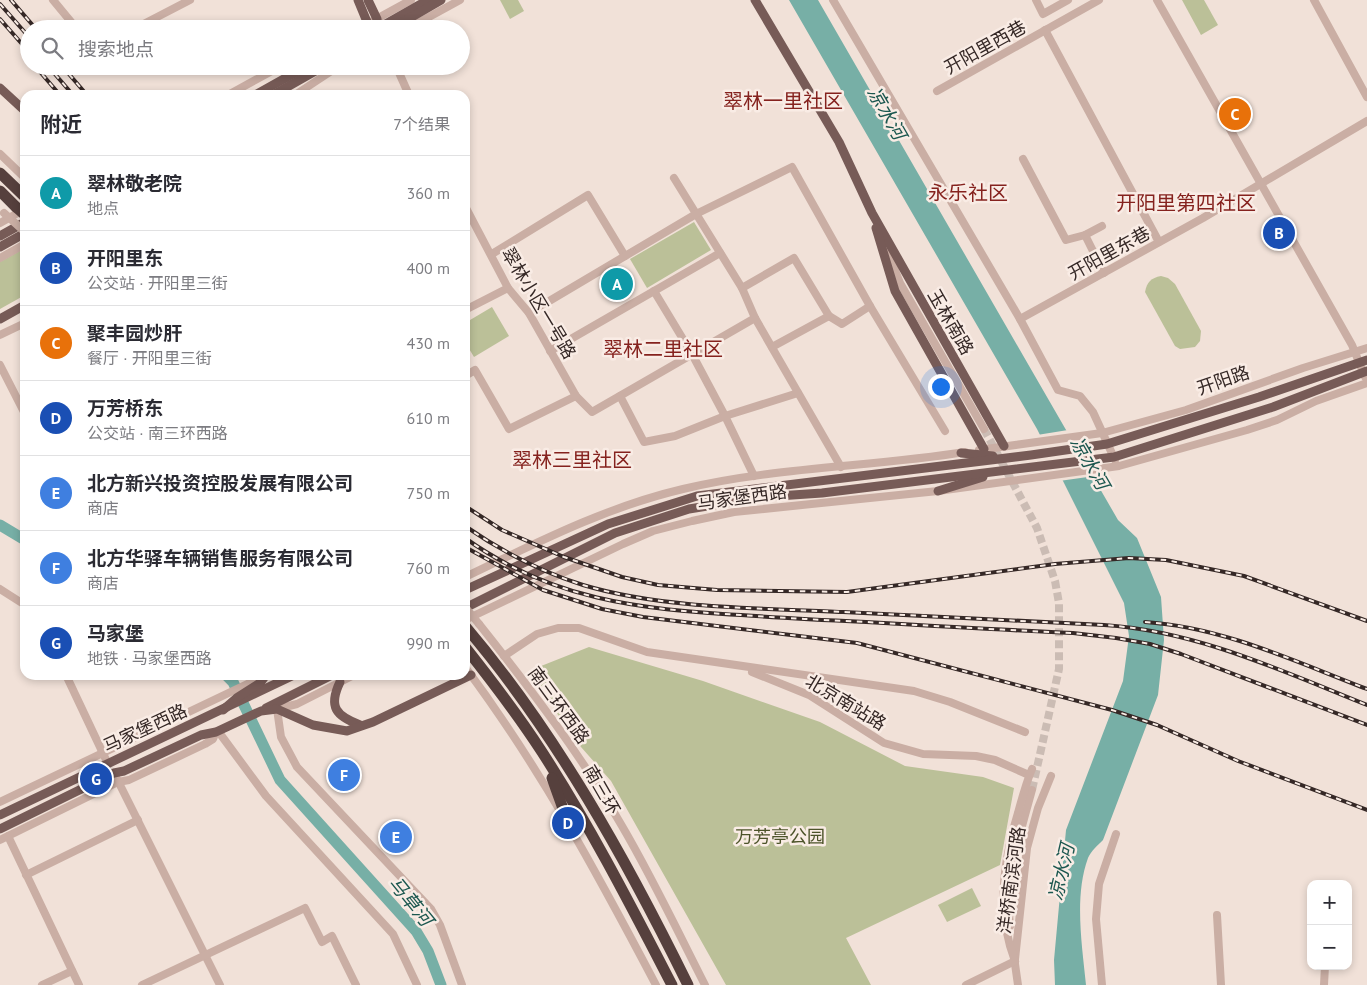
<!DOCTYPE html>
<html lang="zh">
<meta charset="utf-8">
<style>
body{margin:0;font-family:"PT Sans","Noto Sans SC",sans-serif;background:#f2f2f3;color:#2b2b33}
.controls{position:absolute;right:15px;bottom:15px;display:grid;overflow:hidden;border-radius:10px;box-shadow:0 2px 8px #0003}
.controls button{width:45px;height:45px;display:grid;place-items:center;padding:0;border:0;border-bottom:1px solid #e1e1e2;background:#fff;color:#2b2b33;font:25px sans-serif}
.you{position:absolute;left:940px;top:386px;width:18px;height:18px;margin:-12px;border:4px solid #fff;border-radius:50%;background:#1a73e8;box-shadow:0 0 0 8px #1a73e833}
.badge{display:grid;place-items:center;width:32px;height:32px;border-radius:50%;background:#111827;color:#fff;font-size:16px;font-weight:700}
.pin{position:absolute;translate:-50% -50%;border:2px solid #fff;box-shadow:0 1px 5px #0006}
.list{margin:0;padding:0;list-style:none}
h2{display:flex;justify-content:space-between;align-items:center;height:65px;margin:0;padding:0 20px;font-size:21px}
h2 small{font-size:16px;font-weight:400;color:#7c7c81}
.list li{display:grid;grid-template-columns:32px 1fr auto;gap:15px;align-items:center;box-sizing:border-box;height:75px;padding:0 20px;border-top:1px solid #e1e1e2}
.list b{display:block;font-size:19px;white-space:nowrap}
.list p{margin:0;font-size:16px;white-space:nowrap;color:#7c7c81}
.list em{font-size:16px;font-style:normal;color:#7c7c81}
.icon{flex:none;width:28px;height:28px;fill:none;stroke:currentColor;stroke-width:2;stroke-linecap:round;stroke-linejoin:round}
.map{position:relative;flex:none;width:1367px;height:985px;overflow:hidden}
.search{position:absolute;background:#fff;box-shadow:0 2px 8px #0003;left:20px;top:20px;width:450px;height:55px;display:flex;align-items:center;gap:12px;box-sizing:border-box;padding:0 18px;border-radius:28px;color:#7c7c81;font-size:19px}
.panel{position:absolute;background:#fff;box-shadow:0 2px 8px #0003;left:20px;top:90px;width:450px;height:590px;border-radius:15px}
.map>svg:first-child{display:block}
.green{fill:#bbc098}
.water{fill:#77afa6}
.pier{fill:#f1e1d8}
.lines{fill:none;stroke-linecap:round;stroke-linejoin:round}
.river{stroke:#77afa6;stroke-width:11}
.minor-tunnel{stroke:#cbbcb4;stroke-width:8;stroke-dasharray:8 4;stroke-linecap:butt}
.minor{stroke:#caaea4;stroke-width:8}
.major{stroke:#775b57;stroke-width:9}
.highway{stroke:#56403d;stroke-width:11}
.rail-casing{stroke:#352826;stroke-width:4}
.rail{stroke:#f9ece5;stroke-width:2;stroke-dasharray:5.5;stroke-linecap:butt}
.minor-bridge{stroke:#caaea4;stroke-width:8}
.major-bridge{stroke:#775b57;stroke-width:9}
.highway-bridge{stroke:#56403d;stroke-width:11}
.labels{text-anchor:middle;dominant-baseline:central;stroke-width:5;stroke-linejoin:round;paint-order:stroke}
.street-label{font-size:18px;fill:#352826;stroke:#f9ece5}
.park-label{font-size:18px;fill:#4c5329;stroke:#f9ece5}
.water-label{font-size:19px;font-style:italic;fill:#1b574f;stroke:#f9ece5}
.quarter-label{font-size:20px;fill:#85221e;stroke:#f9ece5}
</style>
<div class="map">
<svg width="1367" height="985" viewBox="0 0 1367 985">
<rect width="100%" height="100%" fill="#f1e1d8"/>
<g class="green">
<path d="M500 0H518L524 11 510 19Z"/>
<path d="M1182 0H1204L1218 25 1201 35Z"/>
<path d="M694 222 711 250 647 288 630 259Z"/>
<path d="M25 248V295L0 309V262Z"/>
<path d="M1161 276 1168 278 1175 284 1201 331 1200 341 1195 347 1180 349 1175 346 1145 292C1147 282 1151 278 1161 276Z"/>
<path d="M492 307 509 336 474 357 465 342V323Z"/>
<path d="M589 647 703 681 820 722 905 766 983 777 1014 788 1000 865 846 938 871 985H726L611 781 581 747 556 712 531 670Z"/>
<path d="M972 888 981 906 947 922 938 905Z"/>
</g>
<path class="water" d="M789 0H818L1118 520 1137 538 1161 597 1164 640 1158 695 1103 840C1098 845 1091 851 1088 858 1074 896 1082 945 1086 985H1055L1054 960 1066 830 1123 681 1129 636 1124 603 1037 429Z"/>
<path class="pier" d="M1068 430 1095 476 1059 481 1037 435Z"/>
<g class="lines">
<g class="river">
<path d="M0 525 25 540"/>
<path d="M226 675 233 682 280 780 416 931 428 951 441 985"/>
</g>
<path class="minor-tunnel" d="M984 429 1037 528 1055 581 1059 603V669L1032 790"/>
<g class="minor">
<path d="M53 0 77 29"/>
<path d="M833 0 1020 319 1058 390 1080 396 1093 412 1115 460"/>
<path d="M1036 0 1043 14 1068 0"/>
<path d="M1157 0 1352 345 1365 377"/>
<path d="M1314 0 1367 97"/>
<path d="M134 29 190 0"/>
<path d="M358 29 411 0"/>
<path d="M407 29 460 0"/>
<path d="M1045 30 1159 242"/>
<path d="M396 66 409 95"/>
<path d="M937 91 1099 0"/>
<path d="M228 95 281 66"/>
<path d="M295 95 339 66"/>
<path d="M0 154 25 178"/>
<path d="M1023 159 1066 240 1085 235 1102 226"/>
<path d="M674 178 742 288 755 318 841 467"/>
<path d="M465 206 508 288 529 313 576 396 592 412 755 318"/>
<path d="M0 223 23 210"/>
<path d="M1085 235 1104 273"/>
<path d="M885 245 900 283 984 429"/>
<path d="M492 254 588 195 625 256"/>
<path d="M0 258 25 244"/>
<path d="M742 288 794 258 829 316 842 324 870 306"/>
<path d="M465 310 508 288"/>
<path d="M529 313 696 214 792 167 870 306 945 431"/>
<path d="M1020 319 1203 218 1367 121"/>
<path d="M0 335 25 323"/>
<path d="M772 347 829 316"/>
<path d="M550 351 720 253"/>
<path d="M0 365 25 414"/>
<path d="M465 376 475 370 509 429 576 396"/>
<path d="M620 396 644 442 675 436 725 416 692 354 654 291"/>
<path d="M979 450 1102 433 1186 410 1303 368 1367 348"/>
<path d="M754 476 725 416 798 393"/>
<path d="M465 577C536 543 606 507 683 489 775 467 872 467 965 452"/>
<path d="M0 589 25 605"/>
<path d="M465 620 623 544 653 531 692 521 734 512 938 491 1119 466 1247 430 1277 420 1316 401 1367 383"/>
<path d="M479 624C530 688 581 755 622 826 652 877 678 932 705 985"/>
<path d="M504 656 537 634 558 628H579L647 652 914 691 950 702 1025 732"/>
<path d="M465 667C540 767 598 875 656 985"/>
<path d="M752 672 809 695 884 743 923 754 976 756 995 760 1029 775"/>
<path d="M66 675 108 764"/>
<path d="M354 675 297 704 277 709 281 737 297 767 431 909 440 925 462 985"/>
<path d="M218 731 266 796 393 934 417 985"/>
<path d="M117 779 220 985"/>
<path d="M0 802 262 677"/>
<path d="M8 836 79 985"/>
<path d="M0 840 118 782 129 780 205 744 213 739 216 732"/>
<path d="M26 875 138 820"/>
<path d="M1217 915 1221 985"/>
<path d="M1010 926C1005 881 1020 833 1032 790"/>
<path d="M1014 957 1018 985"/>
<path d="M1015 959 1027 848 1038 808 1051 776"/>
<path d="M1015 961C996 911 1003 863 1018 813 1022 798 1026 783 1032 769"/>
<path d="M42 985 72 971"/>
<path d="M142 985 305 908 322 942 332 936 356 985"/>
<path d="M966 985 1015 961"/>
<path d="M1102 985 1096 919 1099 884 1116 834"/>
<path d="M1324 985 1325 966"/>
</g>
<g class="major">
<path d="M358 0 370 29"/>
<path d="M368 0 377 19 378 29"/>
<path d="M755 0 839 142 872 213 1004 446"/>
<path d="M377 29 428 0"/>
<path d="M391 29 441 0"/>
<path d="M0 88 25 111"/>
<path d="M255 95 307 66"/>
<path d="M273 95 324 66"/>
<path d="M876 228 895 291 984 449"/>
<path d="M0 236 25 222"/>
<path d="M0 247 25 233"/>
<path d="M0 319 25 305"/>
<path d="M961 453 993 456"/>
<path d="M938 491 983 477"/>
<path d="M465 590 608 524 697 496 1031 455 1107 444 1259 397 1367 360"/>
<path d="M465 608 615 533 689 509 763 497 822 493 1114 457 1273 407 1367 371"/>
<path d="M340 682C328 707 336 716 360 725"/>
<path d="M260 683 266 675"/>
<path d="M266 708 332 675"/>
<path d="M0 815 294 675"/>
<path d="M0 829 114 773 124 771 201 735 216 732 261 711 277 709 313 725 347 731 373 722 471 675"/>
</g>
<g class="highway">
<path d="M0 173 25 197"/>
<path d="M0 191 16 207"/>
<path d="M465 626C556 733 626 859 688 985"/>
<path d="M465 647C492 681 518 715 542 752 590 826 631 906 672 985"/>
<path d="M552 778 566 817"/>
</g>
<g class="rail-casing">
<g id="rail">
<path d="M11 0 36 29"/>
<path d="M0 4 29 37"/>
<path d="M0 19 29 52"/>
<path d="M35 66 60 95"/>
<path d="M48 66 73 95"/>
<path d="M62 66 87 95"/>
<path d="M465 506 502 530 564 557 622 577 658 585 717 590 847 592 1055 564 1129 558 1166 560 1244 576 1367 621"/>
<path d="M465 526C501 551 542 572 583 585 663 609 760 608 843 612 930 616 1017 621 1104 625 1197 631 1282 671 1367 705"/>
<path d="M465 538C552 600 638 609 741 615 783 618 824 620 866 622 935 626 1004 630 1073 633L1116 638 1150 644 1181 654 1367 725"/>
<path d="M465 547 543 590 602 609 643 617 857 643 1112 710 1157 725 1238 761 1367 810"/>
<path d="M1145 622C1223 627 1296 662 1367 689"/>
</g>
</g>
<use href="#rail" class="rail"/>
<g class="minor-bridge">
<path d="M4 213 25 232"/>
<path d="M465 607 479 624"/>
</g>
<path class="major-bridge" d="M223 710 238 697 260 683"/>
<path class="highway-bridge" d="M16 207 25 215"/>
</g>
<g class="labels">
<g class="street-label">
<text transform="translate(985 47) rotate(-29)">开阳里西巷</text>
<text transform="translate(1109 253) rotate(-29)">开阳里东巷</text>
<text transform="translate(539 303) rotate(59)">翠林小区一号路</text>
<text transform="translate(951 322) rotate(60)">玉林南路</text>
<text transform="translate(1223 380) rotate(-19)">开阳路</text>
<text transform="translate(742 497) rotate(-8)">马家堡西路</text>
<text transform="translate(846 702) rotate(31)">北京南站路</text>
<text transform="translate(559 705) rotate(54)">南三环西路</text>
<text transform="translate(145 728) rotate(-25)">马家堡西路</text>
<text transform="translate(602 790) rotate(60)">南三环</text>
<text transform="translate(1011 880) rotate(-82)">洋桥南滨河路</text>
</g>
<g class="park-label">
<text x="780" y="836">万芳亭公园</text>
</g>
<g class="water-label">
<text transform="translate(887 113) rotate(60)">凉水河</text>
<text transform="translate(1090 463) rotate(60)">凉水河</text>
<text transform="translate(1061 872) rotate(-77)">凉水河</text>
<text transform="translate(411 901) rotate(51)">马草河</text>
</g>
<g class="quarter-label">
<text x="783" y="101">翠林一里社区</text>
<text x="968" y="193">永乐社区</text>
<text x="1186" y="203">开阳里第四社区</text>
<text x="663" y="349">翠林二里社区</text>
<text x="572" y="460">翠林三里社区</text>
</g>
</g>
</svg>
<div class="controls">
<button>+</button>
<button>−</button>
</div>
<div class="you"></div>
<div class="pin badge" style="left:617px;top:284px;background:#0f9aa8">A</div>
<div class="pin badge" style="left:1279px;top:233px;background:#1a4fb4">B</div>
<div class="pin badge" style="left:1235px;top:114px;background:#e8710a">C</div>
<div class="pin badge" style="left:568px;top:823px;background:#1a4fb4">D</div>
<div class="pin badge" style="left:396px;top:837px;background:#3f7fe0">E</div>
<div class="pin badge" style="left:344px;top:775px;background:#3f7fe0">F</div>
<div class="pin badge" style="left:96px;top:779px;background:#1a4fb4">G</div>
<div class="search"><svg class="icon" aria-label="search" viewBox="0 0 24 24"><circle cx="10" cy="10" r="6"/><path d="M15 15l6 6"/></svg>搜索地点</div>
<section class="panel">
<h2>附近<small>7个结果</small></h2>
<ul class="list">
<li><span class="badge" style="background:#0f9aa8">A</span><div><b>翠林敬老院</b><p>地点</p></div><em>360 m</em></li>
<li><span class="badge" style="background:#1a4fb4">B</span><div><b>开阳里东</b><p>公交站 · 开阳里三街</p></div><em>400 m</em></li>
<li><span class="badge" style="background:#e8710a">C</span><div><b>聚丰园炒肝</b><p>餐厅 · 开阳里三街</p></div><em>430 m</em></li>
<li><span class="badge" style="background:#1a4fb4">D</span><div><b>万芳桥东</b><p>公交站 · 南三环西路</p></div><em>610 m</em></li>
<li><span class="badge" style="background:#3f7fe0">E</span><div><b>北方新兴投资控股发展有限公司</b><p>商店</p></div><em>750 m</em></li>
<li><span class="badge" style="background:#3f7fe0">F</span><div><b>北方华驿车辆销售服务有限公司</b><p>商店</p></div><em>760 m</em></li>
<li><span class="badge" style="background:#1a4fb4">G</span><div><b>马家堡</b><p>地铁 · 马家堡西路</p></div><em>990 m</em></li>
</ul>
</section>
</div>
